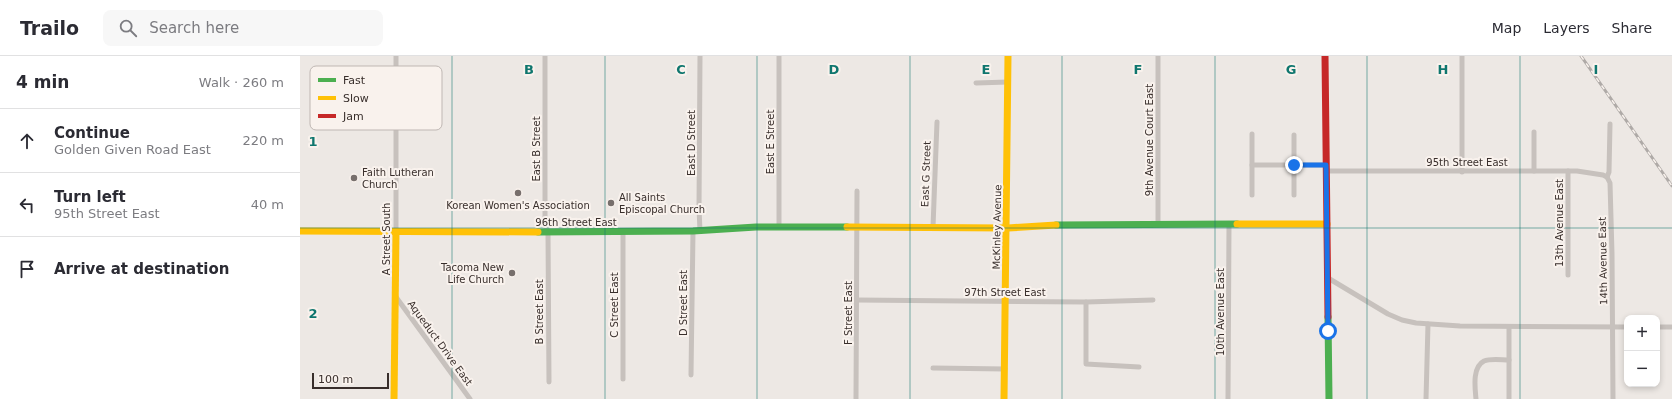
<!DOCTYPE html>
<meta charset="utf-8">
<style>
body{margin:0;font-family:"DejaVu Sans",sans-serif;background:#f7f7f7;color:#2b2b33}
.controls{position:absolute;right:12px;bottom:12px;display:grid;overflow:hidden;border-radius:8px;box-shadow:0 2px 6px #0003}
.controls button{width:36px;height:36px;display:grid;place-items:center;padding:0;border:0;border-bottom:1px solid #e1e1e2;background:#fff;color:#2b2b33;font:20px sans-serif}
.scale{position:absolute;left:12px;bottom:10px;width:77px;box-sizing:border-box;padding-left:4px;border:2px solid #382e2b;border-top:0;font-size:11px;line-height:14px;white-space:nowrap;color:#382e2b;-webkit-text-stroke:3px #f9f2ed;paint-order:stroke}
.stop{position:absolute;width:12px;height:12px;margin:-9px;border:3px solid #1a73e8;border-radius:50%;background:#fff}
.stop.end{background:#1a73e8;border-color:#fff;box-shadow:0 1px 4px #0008}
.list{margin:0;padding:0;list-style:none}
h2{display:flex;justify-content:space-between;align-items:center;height:52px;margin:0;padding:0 16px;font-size:17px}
h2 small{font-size:13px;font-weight:400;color:#7c7c81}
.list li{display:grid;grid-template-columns:26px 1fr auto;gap:12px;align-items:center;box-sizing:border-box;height:64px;padding:0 16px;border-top:1px solid #e1e1e2}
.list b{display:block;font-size:15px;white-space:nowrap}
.list p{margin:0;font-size:13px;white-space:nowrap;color:#7c7c81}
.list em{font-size:13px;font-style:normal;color:#7c7c81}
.icon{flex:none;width:22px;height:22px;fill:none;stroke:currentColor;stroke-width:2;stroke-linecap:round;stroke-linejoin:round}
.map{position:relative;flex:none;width:1372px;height:343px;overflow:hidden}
header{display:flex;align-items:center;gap:24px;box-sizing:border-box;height:56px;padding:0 20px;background:#fff;border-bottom:1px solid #e1e1e2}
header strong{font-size:19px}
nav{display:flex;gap:22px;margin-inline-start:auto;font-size:14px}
.search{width:280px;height:36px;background:#f7f7f7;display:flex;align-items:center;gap:10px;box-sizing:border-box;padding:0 14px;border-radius:8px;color:#7c7c81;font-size:15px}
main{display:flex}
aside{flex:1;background:#fff}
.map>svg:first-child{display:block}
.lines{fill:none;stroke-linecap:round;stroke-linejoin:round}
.street{stroke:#c7c1bd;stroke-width:5}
.fast{stroke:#4caf50;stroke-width:7}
.slow{stroke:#ffc107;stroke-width:7}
.jam{stroke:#c62828;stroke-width:7}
.rail-casing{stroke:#afaaa7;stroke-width:3}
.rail{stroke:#f9f2ed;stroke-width:1.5;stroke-dasharray:4.5;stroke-linecap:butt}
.route{stroke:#1a73e8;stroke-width:5}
.grid{fill:none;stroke:#0f766e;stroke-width:1;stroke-opacity:0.55}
.poi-dot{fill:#776f6c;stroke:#f9f2ed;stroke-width:1.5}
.labels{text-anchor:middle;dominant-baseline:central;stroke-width:4;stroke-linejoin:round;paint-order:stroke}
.street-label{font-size:10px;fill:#382e2b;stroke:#f9f2ed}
.poi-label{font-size:10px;fill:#382e2b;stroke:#f9f2ed;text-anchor:start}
.key{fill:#f9f2ed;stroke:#bfb7b3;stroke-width:1}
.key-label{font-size:11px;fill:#382e2b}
.grid-label{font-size:13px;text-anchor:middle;font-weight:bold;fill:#0f766e;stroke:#f9f2ed;stroke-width:4;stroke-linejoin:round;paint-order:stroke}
</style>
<header>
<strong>Trailo</strong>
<div class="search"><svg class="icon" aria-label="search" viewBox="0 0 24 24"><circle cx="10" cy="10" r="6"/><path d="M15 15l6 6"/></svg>Search here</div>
<nav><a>Map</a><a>Layers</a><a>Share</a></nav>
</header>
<main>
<aside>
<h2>4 min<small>Walk · 260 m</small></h2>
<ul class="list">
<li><svg class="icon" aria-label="ahead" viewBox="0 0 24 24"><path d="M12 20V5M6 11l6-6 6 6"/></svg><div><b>Continue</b><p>Golden Given Road East</p></div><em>220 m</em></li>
<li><svg class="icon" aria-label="left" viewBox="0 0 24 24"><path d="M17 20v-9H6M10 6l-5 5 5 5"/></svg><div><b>Turn left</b><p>95th Street East</p></div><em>40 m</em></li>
<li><svg class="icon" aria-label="arrive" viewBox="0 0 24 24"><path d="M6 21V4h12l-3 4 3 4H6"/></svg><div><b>Arrive at destination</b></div></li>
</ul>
</aside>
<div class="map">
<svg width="1372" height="343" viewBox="0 0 1372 343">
<rect width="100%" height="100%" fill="#ede8e4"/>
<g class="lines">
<g class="street">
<path d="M96 0V176"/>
<path d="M245 0V169L248 176 249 326"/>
<path d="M400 0 399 152 400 175"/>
<path d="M479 0V171"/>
<path d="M676 27 708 26"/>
<path d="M952 78V139"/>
<path d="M994 79V139"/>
<path d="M952 109H1026"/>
<path d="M1026 115H1277L1303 119 1307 121"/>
<path d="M1234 115V76"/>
<path d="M1268 115V219"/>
<path d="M1162 116V0"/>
<path d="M1307 121 1310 127 1312 198 1313 343"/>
<path d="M1307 121 1309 116 1310 68"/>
<path d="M858 168V0"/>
<path d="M633 171 637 66"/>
<path d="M1028 222 1088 258 1102 264 1116 267 1160 270 1327 271"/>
<path d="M96 241 170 343"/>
<path d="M557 244 786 246 853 244"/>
<path d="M786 246V308L839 311"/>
<path d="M1357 271H1372"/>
<path d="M633 312 705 313"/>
<path d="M391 319 393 175"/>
<path d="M323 323V176"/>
<path d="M556 343 557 135"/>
<path d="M928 343 929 169"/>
<path d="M1126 343 1128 268"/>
<path d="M1176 343C1175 332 1172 311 1184 305 1191 302 1202 304 1209 304"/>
<path d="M1209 343V271"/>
</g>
<g class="fast">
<path d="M756 169 937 168"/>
<path d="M238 176 393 175 456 171H547"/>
<path d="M1028 261 1029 343"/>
</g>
<g class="slow">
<path d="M937 168H1027"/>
<path d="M547 171 708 172 756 169"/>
<path d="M0 175 238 176"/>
<path d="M94 343 96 176"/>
<path d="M704 343 708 0"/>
</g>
<path class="jam" d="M1025 0 1028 261"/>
<g class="rail-casing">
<path id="rail" d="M1281 0 1372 130"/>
</g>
<use href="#rail" class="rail"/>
</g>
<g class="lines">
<path class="route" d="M994 109H1026L1028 275"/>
</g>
<path class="grid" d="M152 0V343M305 0V343M457 0V343M610 0V343M762 0V343M915 0V343M1067 0V343M1220 0V343M0 172H1372"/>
<g class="poi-dot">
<circle cx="54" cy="122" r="4"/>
<circle cx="218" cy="137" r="4"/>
<circle cx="311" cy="147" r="4"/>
<circle cx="212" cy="217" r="4"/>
</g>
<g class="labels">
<g class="street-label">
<text transform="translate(849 84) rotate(-90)">9th Avenue Court East</text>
<text transform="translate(470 86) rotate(-90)">East E Street</text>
<text transform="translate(391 87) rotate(-90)">East D Street</text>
<text transform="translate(236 93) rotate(-90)">East B Street</text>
<text x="1167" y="106">95th Street East</text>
<text transform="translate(626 118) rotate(-88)">East G Street</text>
<text x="276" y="166">96th Street East</text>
<text transform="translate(1259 167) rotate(-90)">13th Avenue East</text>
<text transform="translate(697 171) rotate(-89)">McKinley Avenue</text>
<text transform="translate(86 183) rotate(-90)">A Street South</text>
<text transform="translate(1303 205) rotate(-91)">14th Avenue East</text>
<text x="705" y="236">97th Street East</text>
<text transform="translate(383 247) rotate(-90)">D Street East</text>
<text transform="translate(314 249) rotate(-90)">C Street East</text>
<text transform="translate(239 256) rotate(-90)">B Street East</text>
<text transform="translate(920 256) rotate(-90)">10th Avenue East</text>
<text transform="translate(548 257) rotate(-90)">F Street East</text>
<text transform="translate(140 287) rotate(54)">Aqueduct Drive East</text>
</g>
<g class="poi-label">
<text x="62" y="116">Faith Lutheran<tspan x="62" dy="12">Church</tspan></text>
<text x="319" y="141">All Saints<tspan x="319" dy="12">Episcopal Church</tspan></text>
<text x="218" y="149" text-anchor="middle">Korean Women's Association</text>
<text x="204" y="211" text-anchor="end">Tacoma New<tspan x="204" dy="12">Life Church</tspan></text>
</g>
</g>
<rect x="10" y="10" width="132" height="64" rx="6" class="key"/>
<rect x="18" y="22" width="18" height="4" fill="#4caf50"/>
<rect x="18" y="40" width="18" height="4" fill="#ffc107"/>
<rect x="18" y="58" width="18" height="4" fill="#c62828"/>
<g class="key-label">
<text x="43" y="28">Fast</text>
<text x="43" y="46">Slow</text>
<text x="43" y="64">Jam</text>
</g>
<g class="grid-label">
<text x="229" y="18">B</text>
<text x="381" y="18">C</text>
<text x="534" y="18">D</text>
<text x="686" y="18">E</text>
<text x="838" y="18">F</text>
<text x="991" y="18">G</text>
<text x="1143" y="18">H</text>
<text x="1296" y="18">I</text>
<text x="13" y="90">1</text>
<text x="13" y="262">2</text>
</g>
</svg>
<div class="controls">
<button>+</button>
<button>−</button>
</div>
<div class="scale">100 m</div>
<div class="stop" style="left:1028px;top:275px"></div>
<div class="stop end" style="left:994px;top:109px"></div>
</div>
</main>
